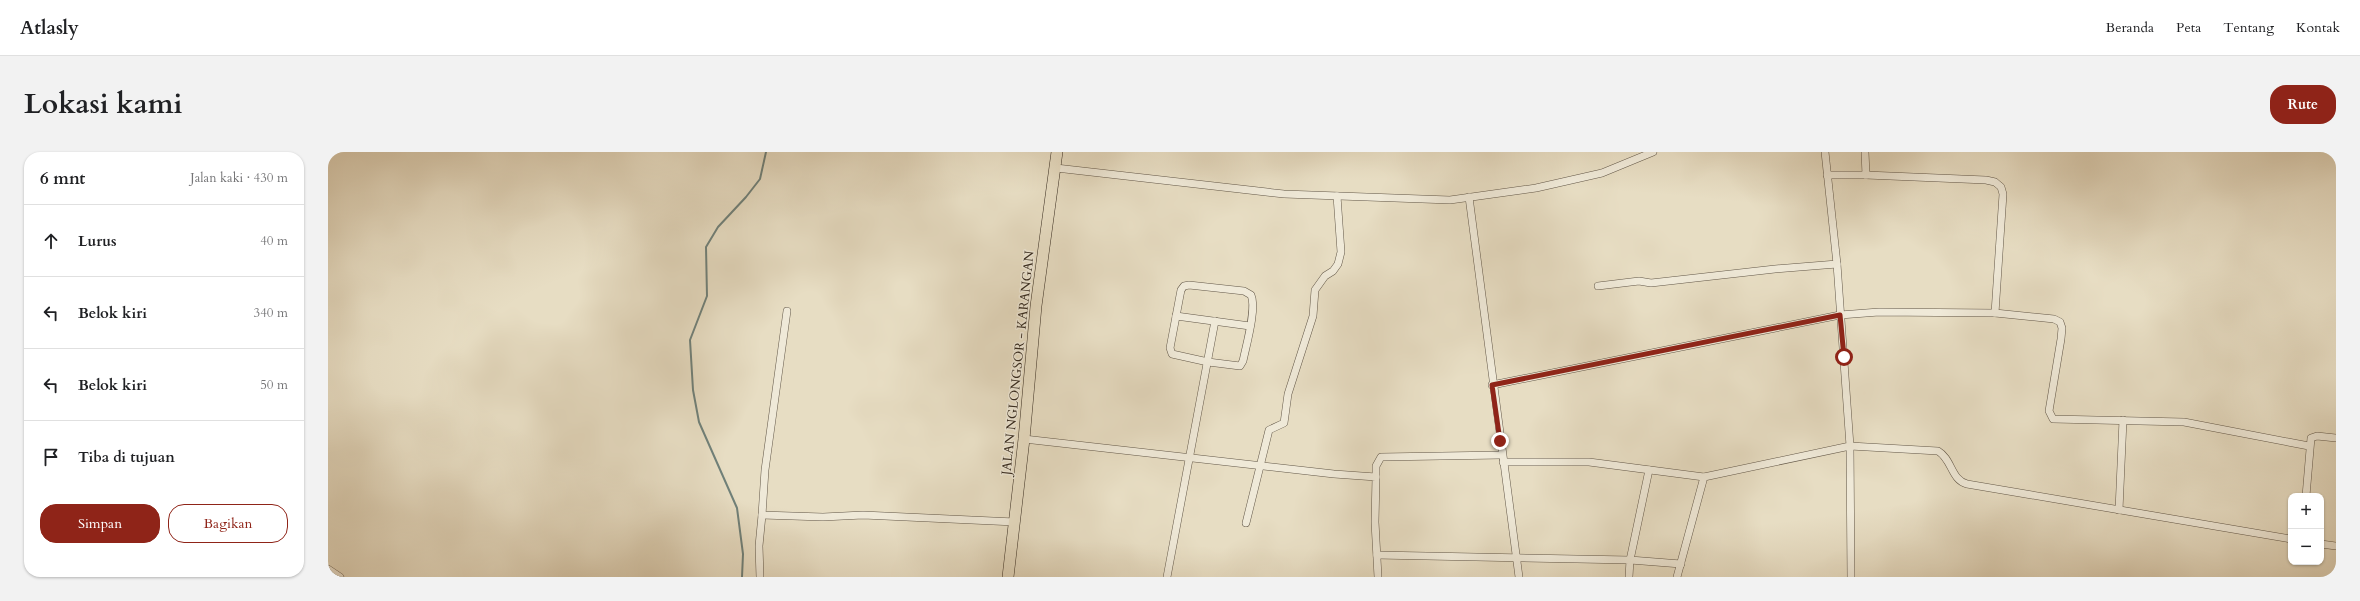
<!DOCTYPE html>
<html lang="id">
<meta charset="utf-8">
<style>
body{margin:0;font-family:Cardo,serif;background:#f2f2f2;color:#202124}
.controls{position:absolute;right:12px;bottom:12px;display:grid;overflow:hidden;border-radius:8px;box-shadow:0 1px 3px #0004}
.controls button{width:36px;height:36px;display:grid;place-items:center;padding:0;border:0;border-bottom:1px solid #e0e0e0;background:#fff;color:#202124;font:20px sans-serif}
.stop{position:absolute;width:12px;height:12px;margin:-9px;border:3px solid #8f2418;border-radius:50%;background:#fff}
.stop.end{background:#8f2418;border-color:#fff;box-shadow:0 1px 4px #0008}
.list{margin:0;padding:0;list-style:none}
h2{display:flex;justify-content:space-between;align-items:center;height:52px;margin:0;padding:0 16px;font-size:17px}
h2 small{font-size:13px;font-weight:400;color:#757577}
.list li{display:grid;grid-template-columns:26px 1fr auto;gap:12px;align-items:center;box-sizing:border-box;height:72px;padding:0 16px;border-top:1px solid #e0e0e0}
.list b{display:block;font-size:15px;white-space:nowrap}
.list em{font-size:13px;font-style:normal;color:#757577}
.actions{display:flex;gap:8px;padding:12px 16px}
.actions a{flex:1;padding:9px 0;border:1px solid #8f2418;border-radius:16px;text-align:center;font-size:14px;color:#8f2418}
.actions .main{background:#8f2418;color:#fff}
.icon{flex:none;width:22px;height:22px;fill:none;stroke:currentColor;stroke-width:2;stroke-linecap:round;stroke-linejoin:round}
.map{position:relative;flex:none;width:2008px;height:425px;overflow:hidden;border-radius:16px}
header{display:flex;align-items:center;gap:24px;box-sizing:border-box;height:56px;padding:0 20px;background:#fff;border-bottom:1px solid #e0e0e0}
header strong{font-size:19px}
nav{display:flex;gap:22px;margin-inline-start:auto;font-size:14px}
.intro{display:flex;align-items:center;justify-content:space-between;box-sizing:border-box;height:96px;padding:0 24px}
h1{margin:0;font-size:28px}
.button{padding:10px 18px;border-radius:16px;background:#8f2418;color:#fff;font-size:14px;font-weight:700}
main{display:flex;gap:24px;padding:0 24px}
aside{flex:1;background:#fff;border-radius:16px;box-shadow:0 1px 3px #0004}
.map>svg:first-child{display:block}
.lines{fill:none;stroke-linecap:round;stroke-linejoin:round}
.stream{stroke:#70817a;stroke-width:2}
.minor-casing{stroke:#625748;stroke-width:8}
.highway-casing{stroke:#352a1f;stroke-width:12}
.minor{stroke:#efe9d8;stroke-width:7}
.highway{stroke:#e7ddc3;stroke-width:11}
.route{stroke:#8f2418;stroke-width:5}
.labels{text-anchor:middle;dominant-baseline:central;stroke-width:3;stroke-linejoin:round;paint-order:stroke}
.street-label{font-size:13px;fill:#352a1f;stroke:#efe9d8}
</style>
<header>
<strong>Atlasly</strong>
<nav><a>Beranda</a><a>Peta</a><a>Tentang</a><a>Kontak</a></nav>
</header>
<div class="intro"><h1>Lokasi kami</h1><a class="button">Rute</a></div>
<main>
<aside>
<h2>6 mnt<small>Jalan kaki · 430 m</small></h2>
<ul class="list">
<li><svg class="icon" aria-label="ahead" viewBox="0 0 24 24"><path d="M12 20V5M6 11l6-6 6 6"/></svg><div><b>Lurus</b></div><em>40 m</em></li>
<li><svg class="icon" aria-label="left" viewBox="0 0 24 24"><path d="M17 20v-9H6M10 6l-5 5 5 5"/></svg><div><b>Belok kiri</b></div><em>340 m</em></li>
<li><svg class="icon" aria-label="left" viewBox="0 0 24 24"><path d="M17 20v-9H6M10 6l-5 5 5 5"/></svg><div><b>Belok kiri</b></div><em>50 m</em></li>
<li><svg class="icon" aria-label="arrive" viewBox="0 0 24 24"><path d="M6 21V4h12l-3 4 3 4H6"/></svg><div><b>Tiba di tujuan</b></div></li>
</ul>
<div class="actions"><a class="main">Simpan</a><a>Bagikan</a></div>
</aside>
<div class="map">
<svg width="2008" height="425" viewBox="0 0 2008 425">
<rect width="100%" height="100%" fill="#e7ddc3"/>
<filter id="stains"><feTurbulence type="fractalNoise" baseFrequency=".005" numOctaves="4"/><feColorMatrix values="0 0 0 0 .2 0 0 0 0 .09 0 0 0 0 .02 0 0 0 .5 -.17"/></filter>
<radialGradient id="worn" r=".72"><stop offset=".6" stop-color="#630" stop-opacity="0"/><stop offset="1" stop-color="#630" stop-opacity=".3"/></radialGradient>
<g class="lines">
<path class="stream" d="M414 425 415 402 409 356 371 270 365 238 362 188 379 144 378 95 390 75 418 45 432 27 438 0"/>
<g class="minor-casing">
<g id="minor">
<path d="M1537 0 1538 23"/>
<path d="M728 16 956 42 1122 48 1208 36 1274 21 1325 0"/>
<path d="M1499 23H1538L1658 28 1667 30 1673 35 1675 42 1667 161 1726 167 1732 170 1734 176 1733 187 1721 259 1725 267 1856 270 1981 294"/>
<path d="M1141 45 1191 425"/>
<path d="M861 133 916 139 923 143C929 156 918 194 915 209L912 214 880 210 844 202 842 196 853 138 856 134Z"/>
<path d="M1270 134 1311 129 1323 131 1447 117 1509 112"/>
<path d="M459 159 437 318 434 363 495 365 535 363 687 370"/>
<path d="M848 164 922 174"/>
<path d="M1164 233 1512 163 1551 160 1667 161"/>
<path d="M696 287 1006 322 1048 325 1047 370 1050 425"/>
<path d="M1175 310H1261L1376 325"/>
<path d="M1321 318 1302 408 1353 412"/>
<path d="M1048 325V314L1053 305 1173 303"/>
<path d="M1978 344 1983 286 1989 284 2008 286"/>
<path d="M1791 358 1795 268"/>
<path d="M918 371 941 278 956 271 960 242 985 164 987 138 997 124 1005 119 1010 112 1013 100 1009 44"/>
<path d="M1993 392 2008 394"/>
<path d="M1049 403 1302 408 1301 425"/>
<path d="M0 417 12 425"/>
<path d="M432 425 431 394 434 363"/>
<path d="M839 425 887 169"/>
<path d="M1349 425 1376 325 1522 294 1509 112 1497 0"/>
<path d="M1523 425 1522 294 1610 299C1624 307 1623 328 1639 332L1963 387"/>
</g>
</g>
<g class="highway-casing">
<path id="highway" d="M680 425 696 287 708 154 729 0"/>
</g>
<use href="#minor" class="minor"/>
<use href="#highway" class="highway"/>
</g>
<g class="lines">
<path class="route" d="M1172 289 1164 233 1512 163 1516 205"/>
</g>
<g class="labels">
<g class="street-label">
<text transform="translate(690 211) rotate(-84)">JALAN NGLONGSOR - KARANGAN</text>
</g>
</g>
<rect width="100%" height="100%" filter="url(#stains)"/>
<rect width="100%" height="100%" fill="url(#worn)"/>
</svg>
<div class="controls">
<button>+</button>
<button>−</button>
</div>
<div class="stop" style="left:1516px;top:205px"></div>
<div class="stop end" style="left:1172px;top:289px"></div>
</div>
</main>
